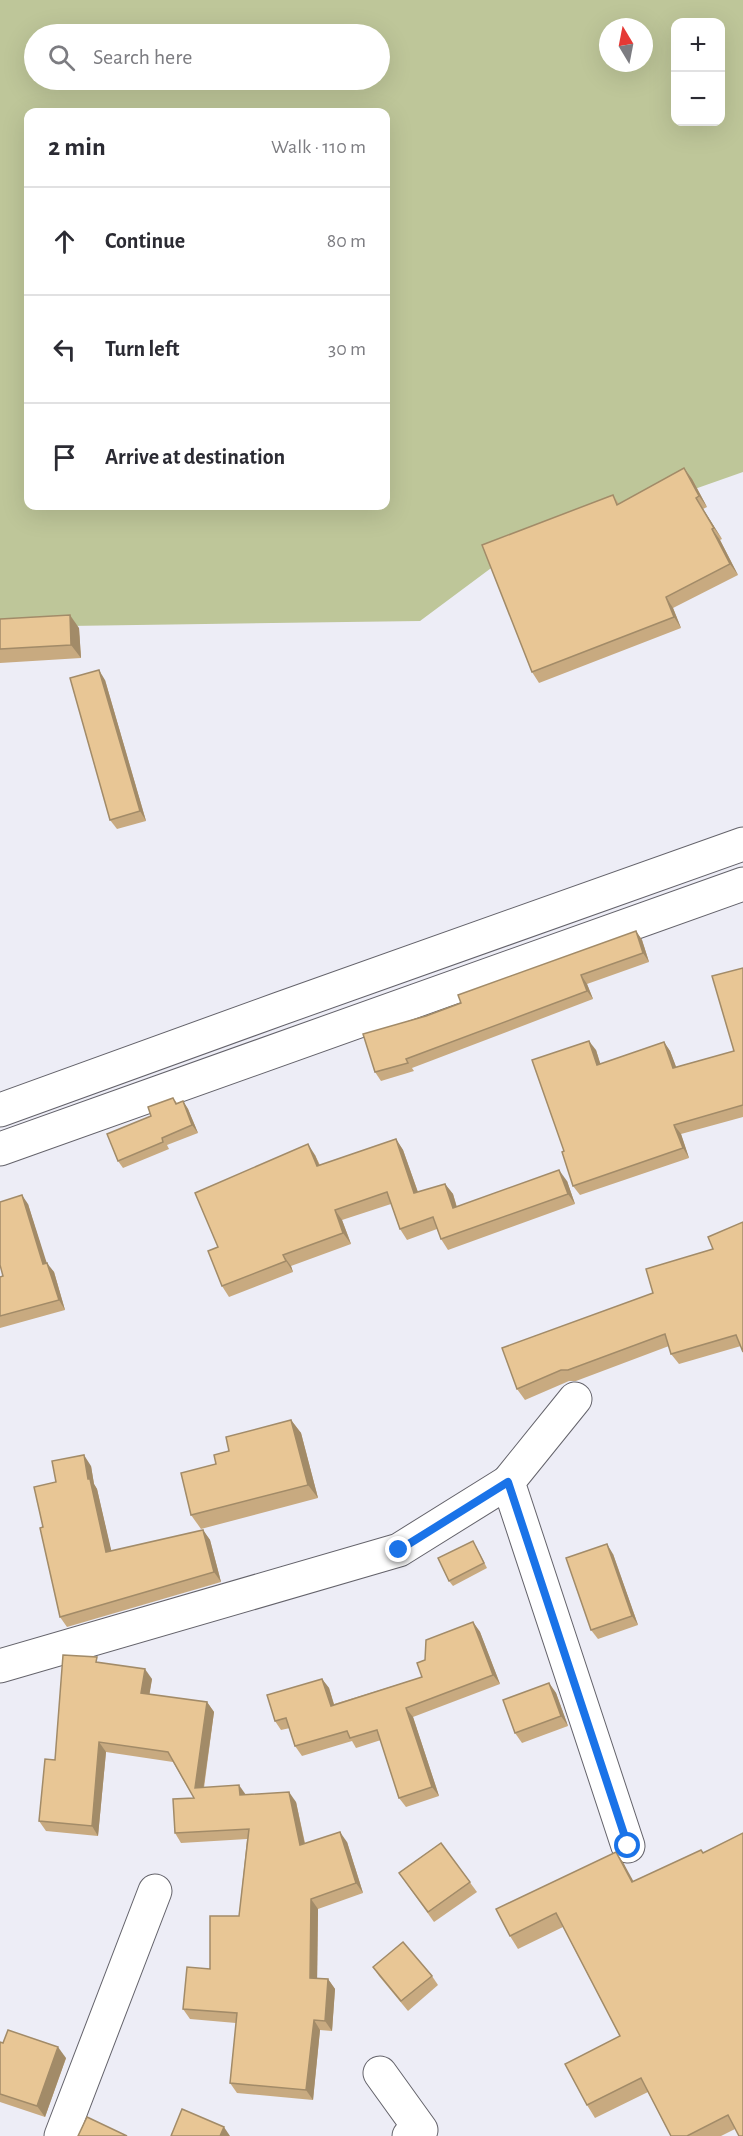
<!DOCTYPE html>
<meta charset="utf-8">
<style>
body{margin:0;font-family:"Alegreya Sans",sans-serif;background:#f7f7f7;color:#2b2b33}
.controls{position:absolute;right:18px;top:18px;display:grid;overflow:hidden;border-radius:12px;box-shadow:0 6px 24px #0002}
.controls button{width:54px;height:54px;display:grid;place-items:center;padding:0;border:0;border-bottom:2px solid #e1e1e2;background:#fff;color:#2b2b33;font:30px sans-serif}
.compass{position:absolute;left:599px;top:18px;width:54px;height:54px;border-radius:50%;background:#fff;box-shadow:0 6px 24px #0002;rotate:350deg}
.stop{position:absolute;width:18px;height:18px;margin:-14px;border:4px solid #1a73e8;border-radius:50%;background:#fff}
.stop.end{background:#1a73e8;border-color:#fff;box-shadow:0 2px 6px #0008}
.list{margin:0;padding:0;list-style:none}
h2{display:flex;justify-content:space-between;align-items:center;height:78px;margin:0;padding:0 24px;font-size:26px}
h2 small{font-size:20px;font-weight:400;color:#7c7c81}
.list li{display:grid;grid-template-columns:39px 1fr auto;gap:18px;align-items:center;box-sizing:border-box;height:108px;padding:0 24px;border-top:2px solid #e1e1e2}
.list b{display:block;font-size:22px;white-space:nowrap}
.list em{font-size:20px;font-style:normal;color:#7c7c81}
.icon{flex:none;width:33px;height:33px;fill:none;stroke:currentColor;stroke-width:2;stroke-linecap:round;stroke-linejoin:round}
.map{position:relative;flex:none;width:743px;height:2136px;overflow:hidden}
.search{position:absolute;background:#fff;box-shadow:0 6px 24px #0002;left:24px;top:24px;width:366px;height:66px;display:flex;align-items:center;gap:15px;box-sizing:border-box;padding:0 21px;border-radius:33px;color:#7c7c81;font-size:22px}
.panel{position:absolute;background:#fff;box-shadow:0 6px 24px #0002;left:24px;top:108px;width:366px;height:402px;border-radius:12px}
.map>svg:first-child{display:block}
.green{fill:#bec699;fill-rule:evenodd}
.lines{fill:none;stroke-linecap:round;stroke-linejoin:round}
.street-casing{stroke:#64636b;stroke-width:35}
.secondary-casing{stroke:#64636b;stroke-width:35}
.street{stroke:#fff;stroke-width:33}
.secondary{stroke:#fff;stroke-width:33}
.wall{fill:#c8aa80}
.shaded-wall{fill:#a28b68}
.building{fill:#e8c695;stroke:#a28b68;stroke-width:1.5}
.route{stroke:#1a73e8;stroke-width:8}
</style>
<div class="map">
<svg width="743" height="2136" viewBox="0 0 743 2136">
<rect width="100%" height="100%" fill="#ededf6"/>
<path class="green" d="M0 0H743V472L510 554 420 621 0 627ZM676 22H720V122H676ZM608 27H644V63H608ZM34 34H380V80H34ZM28 112H386V506H28Z"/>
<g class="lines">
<g class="street-casing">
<g id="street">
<path d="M0 1149 743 884"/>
<path d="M575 1399 508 1482 628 1846"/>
<path d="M0 1666 399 1550 508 1482"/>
<path d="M380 2073 421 2130 409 2136"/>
<path d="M61 2136 155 1891"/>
</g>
</g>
<g class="secondary-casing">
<path id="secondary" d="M0 1110 279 1009 743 844"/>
</g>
<use href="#street" class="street"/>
<use href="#secondary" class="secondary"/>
</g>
<g class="wall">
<path d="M684 468 692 479 707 507 703 509 722 539 720 540 738 575 673 608 681 628 539 683 532 672 613 495 619 504Z"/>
<path d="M0 619 79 628 81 658 0 663Z"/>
<path d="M105 680 146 821 117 829 110 820Z"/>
<path d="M636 931 642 940 649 962 587 984 593 999 412 1068 414 1071 381 1081 375 1072 426 1016 461 1003Z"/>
<path d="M743 968V1117L681 1134 689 1158 580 1195 573 1186 564 1151 596 1050 600 1064 664 1042 670 1051 676 1067 734 1051Z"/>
<path d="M173 1098 177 1103 183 1101 188 1109 198 1133 167 1145 169 1149 123 1168 118 1161 151 1116Z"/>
<path d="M396 1139 403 1150 418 1192 445 1184 453 1194 457 1207 567 1181 575 1204 448 1250 441 1239 437 1229 407 1240 400 1229 391 1204 342 1220 351 1244 291 1266 293 1272 229 1297 222 1286 218 1247 315 1155 320 1165Z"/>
<path d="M28 1204 46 1263 54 1272 65 1310 0 1328V1277L3 1276Z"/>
<path d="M743 1222 741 1346 679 1364 671 1354 669 1346 576 1381H569L525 1400 517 1389 713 1249Z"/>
<path d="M291 1420 301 1433 318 1498 201 1529 191 1515 216 1464 229 1451Z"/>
<path d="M91 1466 94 1484 97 1489 111 1551 203 1530 210 1540 221 1582 67 1627 60 1617 43 1527 56 1482Z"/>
<path d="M476 1546 487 1568 453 1586 449 1581Z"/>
<path d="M613 1554 638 1625 598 1639 591 1630Z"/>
<path d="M473 1622 480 1632 500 1684 413 1717 439 1796 406 1807 399 1798 381 1740 356 1748 352 1741 302 1756 295 1746 290 1728 281 1730 275 1721 322 1679 329 1688 334 1704 422 1677 425 1660Z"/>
<path d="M101 1663 152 1679 149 1695 207 1702 214 1712 204 1788 296 1802 305 1843 347 1842 363 1893 318 1909 317 1978 328 1979 335 1989 332 2031 320 2030 313 2100 237 2093 230 2083 236 2023 190 2019 183 2009 210 1969 239 1916 247 1839 181 1843 175 1833 194 1798 173 1762 106 1752 98 1836 46 1831 39 1821 55 1760Z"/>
<path d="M549 1683 556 1693 568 1726 522 1743 515 1733Z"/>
<path d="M441 1843 477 1892 434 1922 399 1873Z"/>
<path d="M616 1852 624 1864 735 2129 721 2136H671L648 2092 595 2118 587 2105 620 2036 563 1927 518 1949 510 1936Z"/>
<path d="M373 1967 432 1976 438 1985 408 2011 379 1976Z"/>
<path d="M0 2042 66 2058 45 2117 0 2102Z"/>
</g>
<g class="shaded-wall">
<path d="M684 468 692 479 707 507 699 496Z"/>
<path d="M696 498 703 509 722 539 714 528Z"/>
<path d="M712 529 720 540 738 575 730 564Z"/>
<path d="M666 597 673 608 681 628 674 617Z"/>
<path d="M70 615 79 628 81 658 71 645Z"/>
<path d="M99 670 105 680 146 821 140 811Z"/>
<path d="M636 931 642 940 649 962 643 953Z"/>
<path d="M581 975 587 984 593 999 587 991Z"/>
<path d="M589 1041 596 1050 604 1075 597 1065Z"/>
<path d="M664 1042 670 1051 680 1077 673 1068Z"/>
<path d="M183 1101 188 1109 198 1133 192 1125Z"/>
<path d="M674 1125 681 1134 689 1158 683 1148Z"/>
<path d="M396 1139 403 1150 422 1204 414 1193Z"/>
<path d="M308 1144 315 1155 324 1177 317 1166Z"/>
<path d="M559 1170 567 1181 575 1204 568 1194Z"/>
<path d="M445 1184 453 1194 460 1219 453 1208Z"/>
<path d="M22 1195 28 1204 50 1273 43 1264Z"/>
<path d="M335 1210 342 1220 351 1244 343 1233Z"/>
<path d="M283 1255 291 1266 293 1272 286 1261Z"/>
<path d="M47 1263 54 1272 65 1310 59 1300Z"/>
<path d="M291 1420 301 1433 318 1498 308 1485Z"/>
<path d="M84 1455 91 1466 94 1484 97 1489 114 1562 106 1552 88 1479Z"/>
<path d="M203 1530 210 1540 221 1582 214 1572Z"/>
<path d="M607 1544 613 1554 638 1625 632 1616Z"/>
<path d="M473 1622 480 1632 500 1684 493 1675Z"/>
<path d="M145 1669 152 1679 148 1703 141 1693Z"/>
<path d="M322 1679 329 1688 337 1715 331 1706Z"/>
<path d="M549 1683 556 1693 568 1726 561 1716Z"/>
<path d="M207 1702 214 1712 202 1798 195 1788Z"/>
<path d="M406 1708 413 1717 439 1796 432 1787Z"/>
<path d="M99 1742 106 1752 98 1836 92 1826Z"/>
<path d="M239 1785 246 1795H240Z"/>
<path d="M289 1792 296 1802 307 1855 300 1845Z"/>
<path d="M340 1832 347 1842 363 1893 356 1883Z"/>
<path d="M616 1852 624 1864 641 1895 632 1882Z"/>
<path d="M311 1899 318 1909 317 1988 310 1978Z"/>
<path d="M328 1979 335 1989 332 2031 325 2021Z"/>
<path d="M314 2020 320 2030 313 2100 306 2090Z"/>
<path d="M58 2047 66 2058 45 2117 37 2106Z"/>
<path d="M224 2127 230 2136H220Z"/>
</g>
<g class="building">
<path d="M684 468 699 496 696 498 714 528 712 529 730 564 666 597 674 617 532 672 482 545 613 495 617 505Z"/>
<path d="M70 615 71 645 0 649V619Z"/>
<path d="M99 670 140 811 110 820 70 678Z"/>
<path d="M636 931 643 953 581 975 587 991 406 1059 408 1063 375 1072 363 1034 426 1016 461 1003 458 995Z"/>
<path d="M743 968V1105L674 1125 683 1148 573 1186 562 1152 564 1151 532 1060 589 1041 597 1065 664 1042 673 1068 734 1051 712 976Z"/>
<path d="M173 1098 176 1104 183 1101 192 1125 162 1138 163 1142 118 1161 107 1134 151 1116 148 1107Z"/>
<path d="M396 1139 414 1193 445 1184 453 1208 559 1170 568 1194 441 1239 433 1217 400 1229 387 1192 335 1210 343 1233 283 1255 286 1261 222 1286 208 1251 218 1247 195 1193 308 1144 317 1166Z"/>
<path d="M22 1195 43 1264 47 1263 59 1300 0 1316V1277L3 1276 0 1265V1202Z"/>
<path d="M743 1222V1352L736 1335 671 1354 665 1334 568 1370H561L517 1389 502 1348 653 1293 646 1269 713 1249 708 1237Z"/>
<path d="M291 1420 308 1485 191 1515 181 1473 216 1464 214 1455 229 1451 226 1437Z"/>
<path d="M84 1455 88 1479H90L106 1552 203 1530 214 1572 60 1617 40 1528 43 1527 34 1487 56 1482 52 1461Z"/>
<path d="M473 1541 484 1563 449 1581 438 1558Z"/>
<path d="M607 1544 632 1616 591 1630 566 1558Z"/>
<path d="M473 1622 493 1675 406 1708 432 1787 399 1798 377 1730 350 1738 347 1731 295 1746 286 1718 275 1721 267 1695 322 1679 331 1706 422 1677 417 1663 425 1660 426 1640Z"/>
<path d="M63 1655 97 1657 96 1662 145 1669 141 1693 207 1702 195 1788 239 1785 240 1795 289 1792 300 1845 340 1832 356 1883 311 1899 310 1978 328 1979 325 2021 314 2020 306 2090 230 2083 237 2013 183 2009 187 1967 210 1969V1916H239L249 1829 175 1833 173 1799 194 1798 168 1752 99 1742 92 1826 39 1821 45 1759 55 1760Z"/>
<path d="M549 1683 561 1716 515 1733 503 1700Z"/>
<path d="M743 1833V2136H739L728 2115 687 2136H671L641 2078 587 2105 565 2064 620 2036 556 1913 510 1936 496 1909 616 1852 632 1882 701 1850 703 1853Z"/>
<path d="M441 1843 470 1882 428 1912 399 1873Z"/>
<path d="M403 1942 432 1976 401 2001 373 1967Z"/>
<path d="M8 2030 58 2047 37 2106 0 2094V2042L3 2043Z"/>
<path d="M182 2109 224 2127 220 2136H171Z"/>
<path d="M87 2117 127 2136H78Z"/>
</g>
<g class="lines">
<path class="route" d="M399 1550 508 1482 628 1846"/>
</g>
</svg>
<div class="controls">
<button>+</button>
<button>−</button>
</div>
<svg class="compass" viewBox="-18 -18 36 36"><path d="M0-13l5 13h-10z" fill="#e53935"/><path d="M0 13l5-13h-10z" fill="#7c7c81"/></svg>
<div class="stop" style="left:628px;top:1846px"></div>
<div class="stop end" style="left:399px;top:1550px"></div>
<div class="search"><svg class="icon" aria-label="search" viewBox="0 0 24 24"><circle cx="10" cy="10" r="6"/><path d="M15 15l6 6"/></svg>Search here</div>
<section class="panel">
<h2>2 min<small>Walk · 110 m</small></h2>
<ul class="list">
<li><svg class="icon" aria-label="ahead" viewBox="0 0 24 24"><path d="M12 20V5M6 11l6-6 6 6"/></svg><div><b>Continue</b></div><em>80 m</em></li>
<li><svg class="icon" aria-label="left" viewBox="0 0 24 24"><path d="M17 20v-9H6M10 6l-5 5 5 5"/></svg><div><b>Turn left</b></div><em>30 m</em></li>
<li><svg class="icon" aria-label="arrive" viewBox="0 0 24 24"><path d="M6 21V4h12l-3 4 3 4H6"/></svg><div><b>Arrive at destination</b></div></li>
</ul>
</section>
</div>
